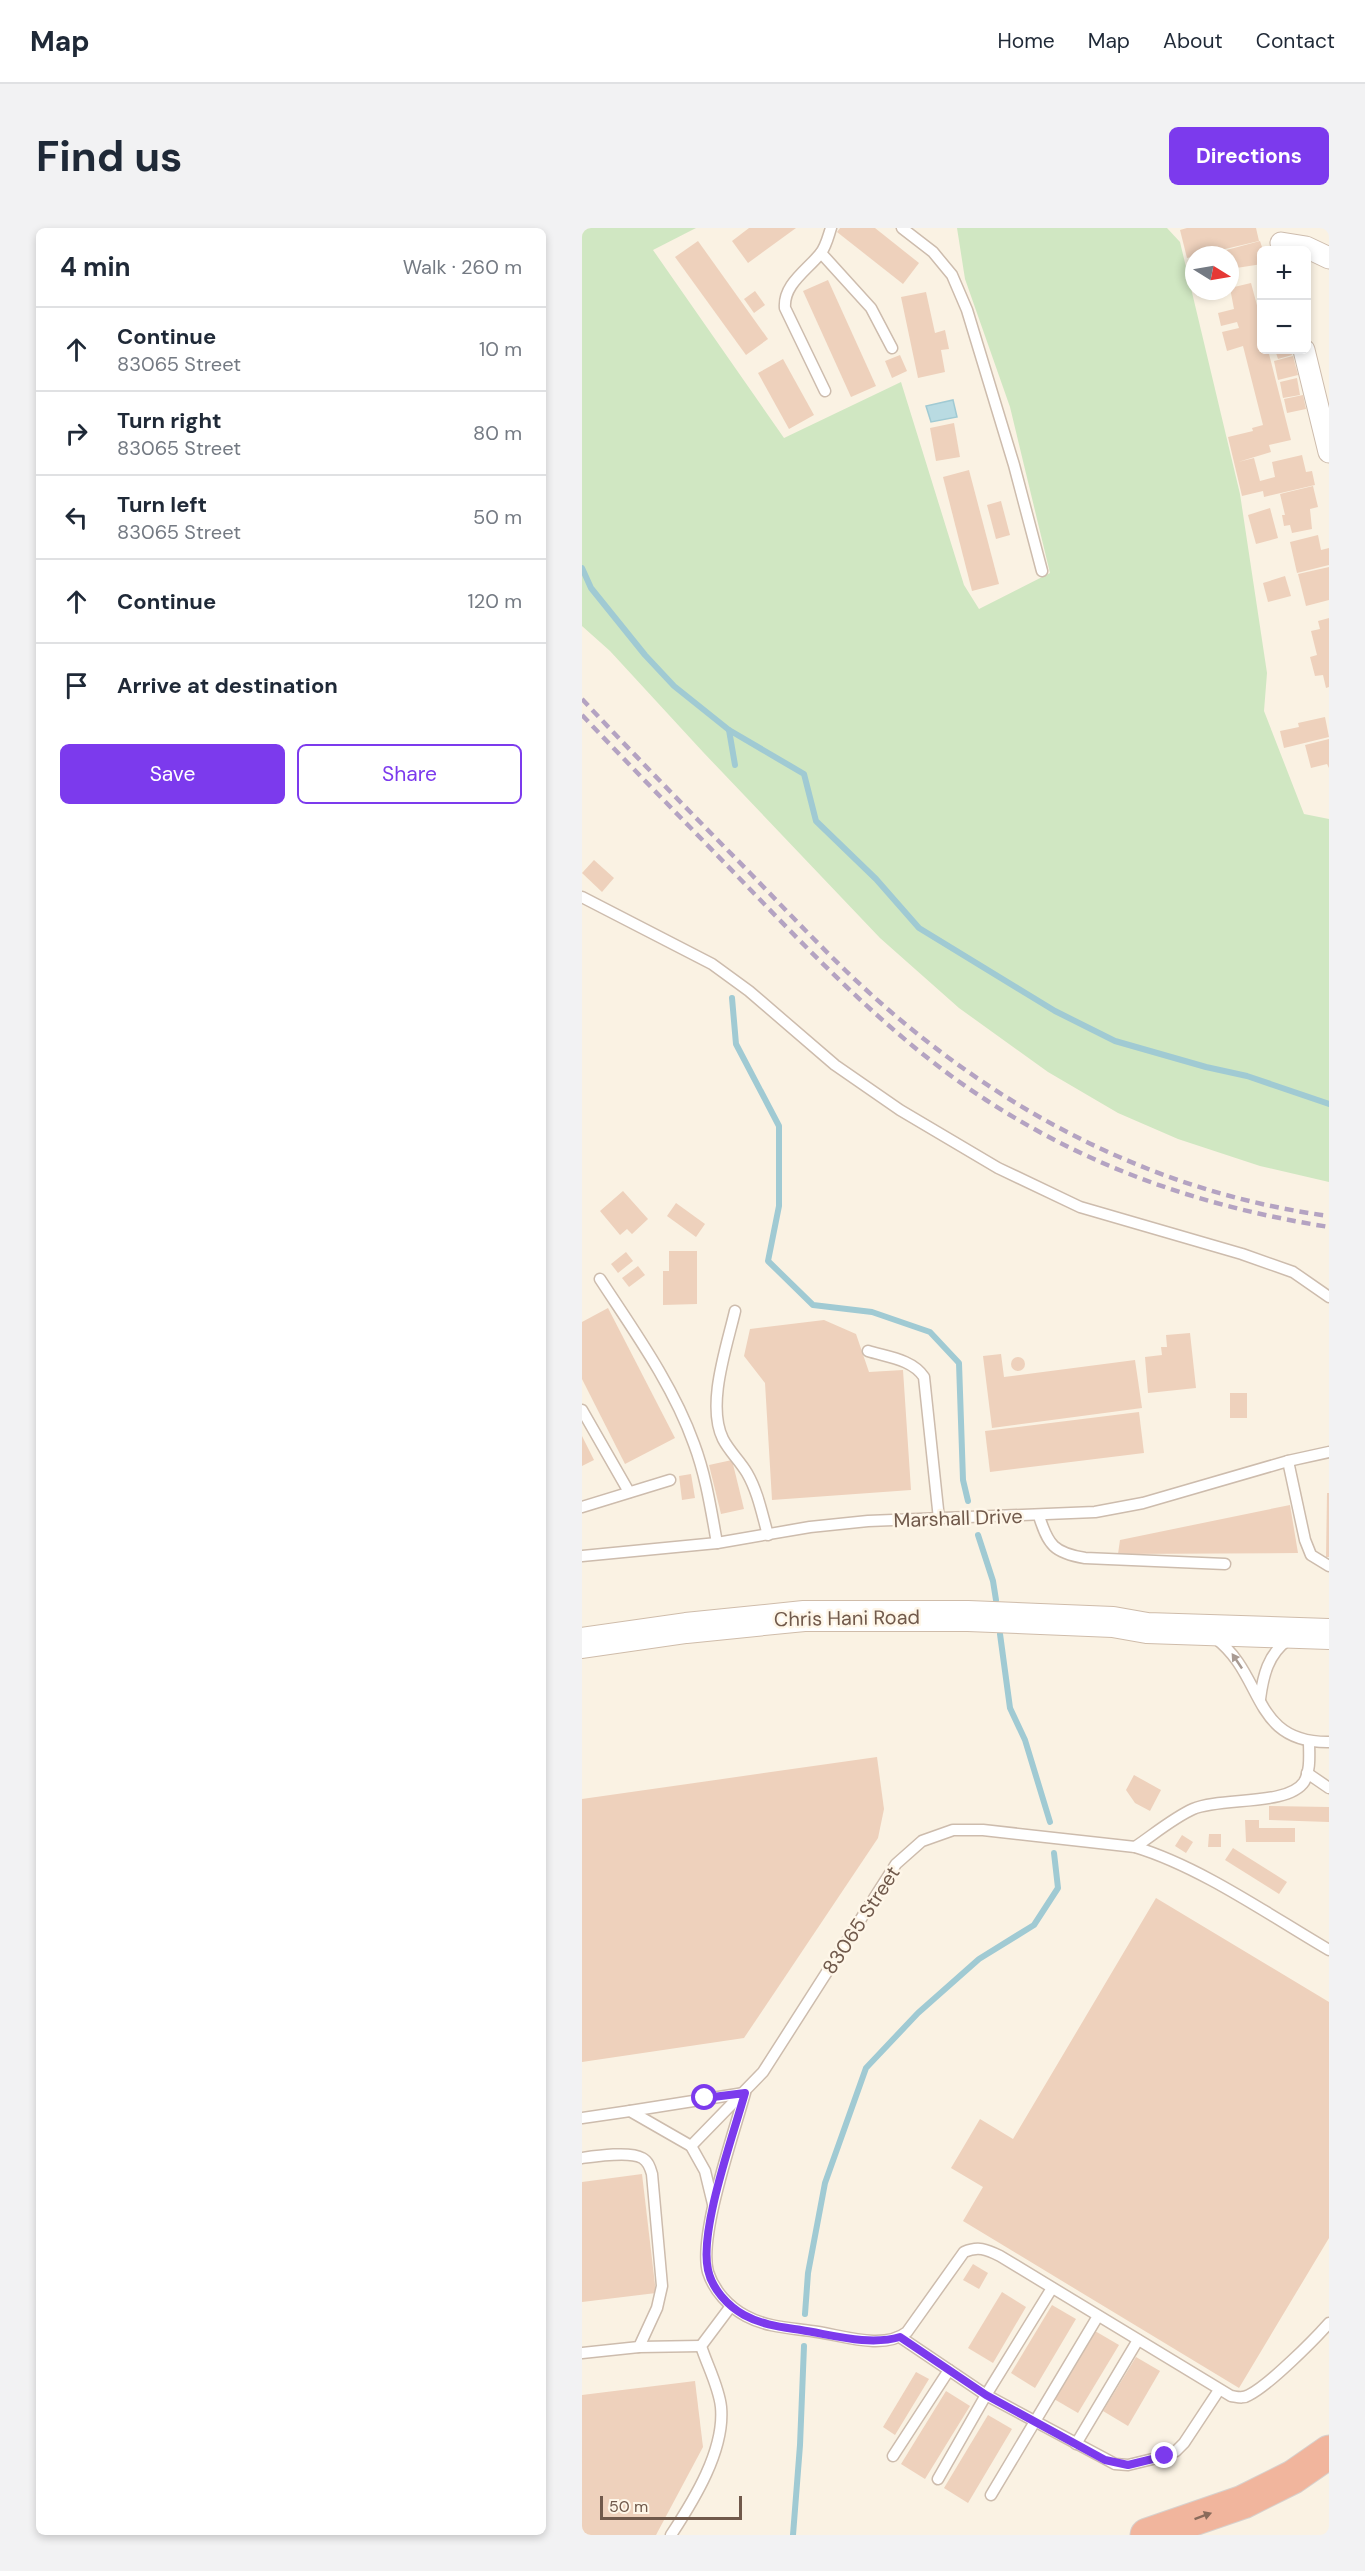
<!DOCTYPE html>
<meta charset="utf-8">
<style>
body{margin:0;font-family:"DM Sans",sans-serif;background:#f2f2f3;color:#1f2937}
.controls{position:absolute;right:18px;top:18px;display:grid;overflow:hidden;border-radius:9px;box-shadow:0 3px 9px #0003}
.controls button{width:54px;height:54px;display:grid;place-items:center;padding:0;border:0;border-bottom:2px solid #e0e1e3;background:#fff;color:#1f2937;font:30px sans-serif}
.compass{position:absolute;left:603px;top:18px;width:54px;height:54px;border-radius:50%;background:#fff;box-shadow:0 3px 9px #0003;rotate:101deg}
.scale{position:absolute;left:18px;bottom:15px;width:142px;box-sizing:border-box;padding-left:6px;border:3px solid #70594b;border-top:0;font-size:16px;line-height:21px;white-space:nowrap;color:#70594b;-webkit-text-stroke:4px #fef6e8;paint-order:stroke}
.stop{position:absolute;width:18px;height:18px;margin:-14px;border:4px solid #7c3aed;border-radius:50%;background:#fff}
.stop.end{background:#7c3aed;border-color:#fff;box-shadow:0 2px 6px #0008}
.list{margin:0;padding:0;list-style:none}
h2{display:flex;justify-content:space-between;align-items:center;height:78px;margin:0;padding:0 24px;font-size:26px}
h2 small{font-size:20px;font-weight:400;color:#747a83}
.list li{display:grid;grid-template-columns:39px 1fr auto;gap:18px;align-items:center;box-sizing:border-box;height:84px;padding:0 24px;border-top:2px solid #e0e1e3}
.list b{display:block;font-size:22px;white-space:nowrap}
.list p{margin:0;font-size:20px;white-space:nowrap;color:#747a83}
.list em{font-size:20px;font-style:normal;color:#747a83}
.actions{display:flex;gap:12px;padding:18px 24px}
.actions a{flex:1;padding:14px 0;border:2px solid #7c3aed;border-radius:9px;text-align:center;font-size:21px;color:#7c3aed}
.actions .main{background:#7c3aed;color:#fff}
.icon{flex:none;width:33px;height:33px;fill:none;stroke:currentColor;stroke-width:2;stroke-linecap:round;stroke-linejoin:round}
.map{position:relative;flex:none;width:747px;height:2307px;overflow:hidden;border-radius:9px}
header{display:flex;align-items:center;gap:36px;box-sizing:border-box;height:84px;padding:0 30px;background:#fff;border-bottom:2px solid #e0e1e3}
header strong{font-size:28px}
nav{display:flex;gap:33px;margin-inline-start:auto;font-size:21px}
.intro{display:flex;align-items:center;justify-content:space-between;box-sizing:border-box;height:144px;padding:0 36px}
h1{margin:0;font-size:42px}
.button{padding:15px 27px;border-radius:9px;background:#7c3aed;color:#fff;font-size:21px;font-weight:700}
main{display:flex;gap:36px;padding:0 36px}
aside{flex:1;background:#fff;border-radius:9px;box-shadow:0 3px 9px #0003}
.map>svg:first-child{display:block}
.green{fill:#d0e7c2}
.water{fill:#b9dbe2;stroke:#a0cad3;stroke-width:1.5}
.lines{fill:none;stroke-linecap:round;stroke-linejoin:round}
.stream{stroke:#a0cad3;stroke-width:6}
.building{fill:#eed1bc}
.service-casing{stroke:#cdbcad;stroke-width:13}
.minor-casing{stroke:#cdbcad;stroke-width:23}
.secondary-casing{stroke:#cfbcaa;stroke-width:32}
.motorway-casing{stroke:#d7d1cd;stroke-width:35}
.service{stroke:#fff;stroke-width:10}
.minor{stroke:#fff;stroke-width:21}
.secondary{stroke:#fff;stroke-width:30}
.motorway{stroke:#f1b59d;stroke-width:33}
.rail{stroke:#b4a3c2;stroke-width:4.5;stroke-dasharray:9 6;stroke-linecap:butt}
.oneway{fill:#a99b93}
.oneway2{fill:#8a6b5b}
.route{stroke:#7c3aed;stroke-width:8}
.labels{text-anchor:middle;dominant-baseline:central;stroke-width:5;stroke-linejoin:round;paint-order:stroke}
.street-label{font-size:20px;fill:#70594b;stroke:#fef6e8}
</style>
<header>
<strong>Map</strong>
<nav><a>Home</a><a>Map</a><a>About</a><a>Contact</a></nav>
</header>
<div class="intro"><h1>Find us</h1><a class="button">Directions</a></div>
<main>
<aside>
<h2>4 min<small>Walk · 260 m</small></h2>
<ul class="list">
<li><svg class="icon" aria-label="ahead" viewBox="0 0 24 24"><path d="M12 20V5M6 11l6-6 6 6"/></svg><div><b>Continue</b><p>83065 Street</p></div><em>10 m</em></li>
<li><svg class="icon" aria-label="right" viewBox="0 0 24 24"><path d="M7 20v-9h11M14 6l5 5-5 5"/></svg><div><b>Turn right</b><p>83065 Street</p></div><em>80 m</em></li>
<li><svg class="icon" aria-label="left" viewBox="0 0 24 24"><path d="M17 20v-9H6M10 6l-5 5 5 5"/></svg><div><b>Turn left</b><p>83065 Street</p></div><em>50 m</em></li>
<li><svg class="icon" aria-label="ahead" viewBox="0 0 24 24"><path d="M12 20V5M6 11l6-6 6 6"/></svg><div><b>Continue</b></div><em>120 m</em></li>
<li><svg class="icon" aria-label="arrive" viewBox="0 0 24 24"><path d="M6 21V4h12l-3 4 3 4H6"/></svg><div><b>Arrive at destination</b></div></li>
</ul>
<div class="actions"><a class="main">Save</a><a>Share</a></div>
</aside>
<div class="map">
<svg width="747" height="2307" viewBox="0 0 747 2307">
<rect width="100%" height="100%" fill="#faf2e3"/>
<path class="green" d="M0 0H114L71 22 202 210 319 154 382 357 397 381 468 345 428 179 383 51 375 0H585L598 14 658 266 685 445 682 483 722 586 747 591V954L678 938 596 911 536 885 466 844 377 780 298 710 121 524 28 423 0 398Z"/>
<path class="water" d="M371 172 375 189 349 194 344 178Z"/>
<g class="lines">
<g class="stream">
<path d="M0 340 9 360 63 427 92 458 147 502 222 546 234 593 294 651 337 700 473 783 533 813 624 839 665 848 747 876"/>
<path d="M147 502 153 537"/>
<path d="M150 770 154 816 197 898V978L186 1033 231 1077 290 1084 348 1104 377 1135 381 1252 386 1273"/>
<path d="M396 1307 411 1353 414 1372"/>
<path d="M418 1406 428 1480 443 1512 468 1594"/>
<path d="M223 2086 226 2045 243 1955 284 1840 336 1785 397 1731 452 1697 476 1660 472 1625"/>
<path d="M211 2307 218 2217 222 2118"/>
</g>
</g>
<g class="building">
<path d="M167 0H214L166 35 150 13Z"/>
<path d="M258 0H293L337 35 321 56 255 4Z"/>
<path d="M605 0H674L677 13 605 30 598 2Z"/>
<path d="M116 13 186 111 164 127 93 29Z"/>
<path d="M678 13 681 22 680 36 648 41V27H626Z"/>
<path d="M246 52 294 158 269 169 221 63Z"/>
<path d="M669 55 680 96V122H686L709 212 687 217 689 224 656 234 672 230 678 253 693 249 690 234 720 227 724 244 730 243 733 257 682 269 681 263 660 268 646 209 671 203 670 200 681 197 661 118 645 123 640 104 657 100 655 94 639 98 636 85 652 81 648 60Z"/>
<path d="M173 63 183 77 172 85 162 71Z"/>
<path d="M344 64 353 105 363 102 367 121 359 122 363 144 336 150 319 69Z"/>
<path d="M693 122H708L710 127 696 131Z"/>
<path d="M318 127 325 143 310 150 303 133Z"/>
<path d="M711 128 716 147 696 152 692 133Z"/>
<path d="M201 131 232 187 207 201 176 145Z"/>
<path d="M715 150 718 167 701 170 698 154Z"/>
<path d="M721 167 724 181 705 185 702 171Z"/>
<path d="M372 195 378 229 354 233 348 200Z"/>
<path d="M387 242 417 356 390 363 361 249Z"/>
<path d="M731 258 736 279 728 281 730 301 710 305 708 297 702 298 700 287H703L698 266Z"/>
<path d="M419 273 428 307 414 311 405 277Z"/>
<path d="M688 280 696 310 674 316 666 287Z"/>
<path d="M736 307 739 322 747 320V337L715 345 708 314Z"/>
<path d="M747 339V372L724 378 716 346Z"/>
<path d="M703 348 709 368 686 374 681 355Z"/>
<path d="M747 390V459L744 460 741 447 733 448 728 429 735 427 729 403 738 401 736 393Z"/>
<path d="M743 489 747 509 702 520 698 503 717 499 716 495Z"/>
<path d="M747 511V540L745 536 729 540 723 517Z"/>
<path d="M12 632 32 650 20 664 0 645Z"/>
<path d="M41 963 66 991 50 1006 45 1001 38 1007 18 983Z"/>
<path d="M94 975 123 996 114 1009 85 988Z"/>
<path d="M87 1023H115V1076L81 1077V1043H87Z"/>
<path d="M44 1024 51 1033 36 1045 29 1036Z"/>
<path d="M56 1038 63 1047 47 1059 40 1050Z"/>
<path d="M26 1080 93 1210 43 1236 0 1151V1094Z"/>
<path d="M242 1092 274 1106 287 1144 321 1142 329 1262 190 1272 183 1155 162 1128 168 1101Z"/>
<path d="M608 1105 614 1160 566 1165 563 1129 580 1127 579 1119H585L584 1107Z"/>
<path d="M419 1126 422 1149 553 1132 560 1180 410 1200 401 1128Z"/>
<circle cx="436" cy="1136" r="7"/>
<rect x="648" y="1165" width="17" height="25"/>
<path d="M557 1184 562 1225 408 1244 403 1203Z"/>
<path d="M0 1208 12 1232 0 1238Z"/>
<path d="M150 1232 162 1281 139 1286 127 1237Z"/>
<path d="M109 1246 113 1270 100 1272 97 1248Z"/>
<path d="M745 1265H747V1329H744Z"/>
<path d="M708 1277 716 1325 536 1326 538 1312Z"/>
<path d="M295 1529 302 1581 296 1610 162 1810 0 1834V1571Z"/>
<path d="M552 1547 579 1562 568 1583 553 1575 544 1562Z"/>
<path d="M687 1578 747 1579V1594L687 1592Z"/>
<path d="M663 1592H677V1600H713V1614H664Z"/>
<path d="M627 1606H639V1619H626Z"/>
<path d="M600 1607 611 1614 604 1625 593 1618Z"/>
<path d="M651 1620 705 1654 697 1666 643 1632Z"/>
<path d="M574 1670 747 1774V2010L657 2160 381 1993 401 1959 369 1940 398 1891 431 1911Z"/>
<path d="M60 1946 74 2065 0 2074V1954Z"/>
<path d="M391 2036 406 2045 397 2061 381 2052Z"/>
<path d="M420 2064 444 2079 411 2135 386 2120Z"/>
<path d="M470 2077 494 2091 453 2160 429 2145Z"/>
<path d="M513 2103 537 2117 496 2185 472 2171Z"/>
<path d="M554 2129 578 2143 546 2198 521 2183Z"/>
<path d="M334 2144 347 2151 313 2207 301 2199Z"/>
<path d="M113 2153 121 2219 74 2307H0V2167Z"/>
<path d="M364 2163 388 2178 343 2251 319 2236Z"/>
<path d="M406 2187 430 2201 386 2275 362 2260Z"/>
</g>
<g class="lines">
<g class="service-casing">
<g id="service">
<path d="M320 0 351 24 370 47 385 82 432 237 460 343"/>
<path d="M239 25 289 80 310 120"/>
<path d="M243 163 203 80C201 57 224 43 238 26 244 19 246 9 249 0"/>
<path d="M0 669 130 736 167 763 253 837 318 882 416 940 498 979 660 1026 711 1044 747 1069"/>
<path d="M18 1051C52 1103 91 1157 112 1216 124 1248 129 1282 135 1315"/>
<path d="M153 1083C145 1118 124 1177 141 1211 147 1223 158 1233 165 1245 176 1264 180 1286 186 1307"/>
<path d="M286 1123C305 1129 330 1131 342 1149L357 1291"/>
<path d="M0 1182 47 1264"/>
<path d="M706 1233 723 1312 729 1327 747 1338"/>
<path d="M0 1279 88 1252"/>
<path d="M457 1288C466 1317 472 1325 503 1330L643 1336"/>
<path d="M0 1328 135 1315 228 1299 286 1293 513 1284 561 1275 706 1233 747 1224"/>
<path d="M633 1410C683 1447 669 1515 747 1514"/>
<path d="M678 1471C681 1448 686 1426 706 1412"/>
<path d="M725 1545 747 1560"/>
<path d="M553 1619C571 1607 591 1590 611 1581 639 1569 706 1578 722 1554 729 1542 727 1526 727 1513"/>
<path d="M163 1865C152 1905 116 2008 126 2044 132 2063 147 2079 164 2088 186 2100 212 2100 236 2104 262 2108 302 2122 325 2104L382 2024C396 2018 404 2021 418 2028L649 2168C656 2169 661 2171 667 2167 687 2157 731 2113 747 2095"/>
<path d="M48 1883 162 1865"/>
<path d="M0 1890 48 1883 109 1918 123 1943 131 1976"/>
<path d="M109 1918 181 1844 314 1636 340 1613 371 1602H401L553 1619C619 1639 687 1687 747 1722"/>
<path d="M0 1930C14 1928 48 1923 60 1930 66 1933 68 1939 70 1946L80 2058 75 2080 57 2119"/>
<path d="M318 2109 404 2167 533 2236 546 2237 583 2228 594 2223 602 2215 637 2162"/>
<path d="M0 2125 57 2119 119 2118"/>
<path d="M494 2216 556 2112"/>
<path d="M311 2228 367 2142"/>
<path d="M356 2251 404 2167 470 2060"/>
<path d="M409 2267 516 2088"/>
<path d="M89 2307C112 2272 143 2222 139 2179 137 2159 125 2137 119 2118L149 2078"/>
</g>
</g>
<g class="minor-casing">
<g id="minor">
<path d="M699 15 724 19 747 30"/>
<path d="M722 122 747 224"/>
</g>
</g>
<g class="secondary-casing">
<path id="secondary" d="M0 1415 104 1400 222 1388H386L531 1394 565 1400 747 1406"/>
</g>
<g class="motorway-casing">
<path id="motorway" d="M565 2307 661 2274 711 2249 747 2224"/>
</g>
<use href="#service" class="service"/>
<use href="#minor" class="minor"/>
<use href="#secondary" class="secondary"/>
<use href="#motorway" class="motorway"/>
<g class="rail">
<path d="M0 471C55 530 112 588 169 646 200 678 231 711 264 743 398 872 561 963 747 988"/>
<path d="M0 487C54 544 108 599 162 655 237 733 313 813 404 872 512 942 622 979 747 999"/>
</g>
</g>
<defs><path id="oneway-solid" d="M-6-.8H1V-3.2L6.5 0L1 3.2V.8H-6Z" transform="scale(1.5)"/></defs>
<use class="oneway" href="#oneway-solid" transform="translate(655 1433) rotate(-124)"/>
<use class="oneway2" href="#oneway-solid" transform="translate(621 2288) rotate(-20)"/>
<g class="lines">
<path class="route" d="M123 1870 163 1865C151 1908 117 2002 126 2042 130 2061 146 2078 162 2087 180 2097 200 2099 219 2102 251 2107 287 2118 318 2109L404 2167 523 2232 546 2237 583 2228"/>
</g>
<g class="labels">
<g class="street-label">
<text transform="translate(376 1290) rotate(-2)">Marshall Drive</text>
<text transform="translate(265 1390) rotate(-1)">Chris Hani Road</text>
<text transform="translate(279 1692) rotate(-57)">83065 Street</text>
</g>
</g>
</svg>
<div class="controls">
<button>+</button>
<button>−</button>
</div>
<svg class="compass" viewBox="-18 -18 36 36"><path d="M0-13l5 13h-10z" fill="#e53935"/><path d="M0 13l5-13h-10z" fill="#747a83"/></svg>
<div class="scale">50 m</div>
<div class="stop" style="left:123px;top:1870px"></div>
<div class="stop end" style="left:583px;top:2228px"></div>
</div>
</main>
